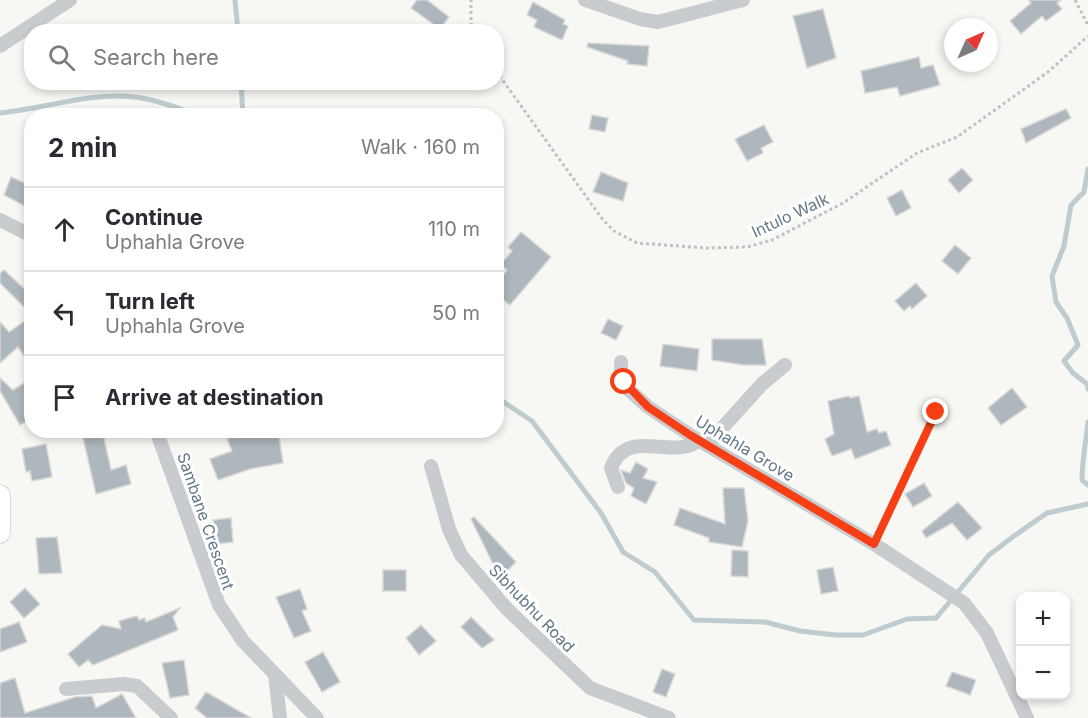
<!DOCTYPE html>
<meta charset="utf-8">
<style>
body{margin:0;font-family:Inter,sans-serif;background:#f7f7f7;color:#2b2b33}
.controls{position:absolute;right:18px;bottom:18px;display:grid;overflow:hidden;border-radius:12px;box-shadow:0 3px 9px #0003}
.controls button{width:54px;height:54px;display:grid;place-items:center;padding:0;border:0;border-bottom:2px solid #e1e1e2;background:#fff;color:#2b2b33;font:30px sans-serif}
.compass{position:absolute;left:944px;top:18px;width:54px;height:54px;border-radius:50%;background:#fff;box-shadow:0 3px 9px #0003;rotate:45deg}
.stop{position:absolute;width:18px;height:18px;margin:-14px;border:4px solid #f63f14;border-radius:50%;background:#fff}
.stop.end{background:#f63f14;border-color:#fff;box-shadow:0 2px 6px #0008}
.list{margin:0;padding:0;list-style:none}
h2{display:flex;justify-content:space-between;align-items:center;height:78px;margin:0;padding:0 24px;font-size:26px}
h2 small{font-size:20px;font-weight:400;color:#7c7c81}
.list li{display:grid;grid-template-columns:39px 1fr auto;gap:18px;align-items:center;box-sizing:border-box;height:84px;padding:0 24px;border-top:2px solid #e1e1e2}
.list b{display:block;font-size:22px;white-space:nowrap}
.list p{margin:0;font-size:20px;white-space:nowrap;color:#7c7c81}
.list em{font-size:20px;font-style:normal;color:#7c7c81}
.icon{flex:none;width:33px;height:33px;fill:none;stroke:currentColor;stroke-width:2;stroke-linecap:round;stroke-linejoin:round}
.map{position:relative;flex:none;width:1088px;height:718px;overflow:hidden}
.search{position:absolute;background:#fff;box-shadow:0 3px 9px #0003;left:24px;top:24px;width:480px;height:66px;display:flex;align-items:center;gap:15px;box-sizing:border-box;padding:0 21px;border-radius:24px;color:#7c7c81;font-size:22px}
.panel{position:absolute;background:#fff;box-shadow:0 3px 9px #0003;left:24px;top:108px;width:480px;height:330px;border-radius:24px}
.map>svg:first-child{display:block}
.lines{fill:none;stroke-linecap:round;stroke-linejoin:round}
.stream{stroke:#beccd0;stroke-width:5}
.building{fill:#aeb7bd;stroke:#d8d8d5;stroke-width:1.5}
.secondary-casing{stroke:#b8bec2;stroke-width:21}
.path{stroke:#bfc2c4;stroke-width:3;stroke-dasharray:3 3;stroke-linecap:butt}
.street{stroke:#c8cccf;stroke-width:14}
.secondary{stroke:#fff;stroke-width:20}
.route{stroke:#f63f14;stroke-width:8}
.labels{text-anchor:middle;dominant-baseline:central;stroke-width:6;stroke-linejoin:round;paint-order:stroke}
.street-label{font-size:16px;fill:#627887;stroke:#fff}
</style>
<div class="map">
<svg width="1088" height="718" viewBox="0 0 1088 718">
<rect width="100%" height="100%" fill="#f7f7f3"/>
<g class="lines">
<g class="stream">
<path d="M235 0 238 32"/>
<path d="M241 82 243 116"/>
<path d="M0 113C40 109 79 96 119 96 146 96 174 106 199 116"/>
<path d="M1088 169 1084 192 1071 205 1064 246 1052 276 1056 302 1067 318 1078 345 1064 361 1073 373 1087 384 1088 389"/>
<path d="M496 397 532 421 601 513 623 552 655 572 694 620 765 622 800 631 836 635H863L907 619 936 618 989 555 1014 536 1047 513 1088 504"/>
<path d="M1088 422C1086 442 1082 460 1082 480L1088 485"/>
</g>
</g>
<g class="building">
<path d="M417 0H427L449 17 440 29 411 8Z"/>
<path d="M1029 0H1061L1057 3 1062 9 1046 21 1042 16 1021 34 1010 21 1031 3Z"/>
<path d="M533 2 565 20 563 24 568 26 562 40 534 27 537 20 527 15Z"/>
<path d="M823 9 836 58 807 68 793 16Z"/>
<path d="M588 43 649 46 647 66 627 64 628 61 587 47Z"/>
<path d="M919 57 921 68 933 65 940 85 900 96 897 87 865 93 861 71Z"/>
<path d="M1066 109 1071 118 1026 143 1021 129Z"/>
<path d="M592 115 608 118 605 132 589 129Z"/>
<path d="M764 125 773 142 761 148 763 153 747 161 735 139Z"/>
<path d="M962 168 973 180 959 193 948 180Z"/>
<path d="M601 172 628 183 623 201 593 192Z"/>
<path d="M11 177 32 186V210L4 195Z"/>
<path d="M902 190 911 208 896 216 887 198Z"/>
<path d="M521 232 551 257 510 305 496 294V286L507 270 501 264 512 251 508 247Z"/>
<path d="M955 245 971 258 958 274 942 261Z"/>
<path d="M4 270 32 296V315L0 283V273Z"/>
<path d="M916 283 927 296 912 309 910 306 904 311 895 301Z"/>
<path d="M32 316V368L18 347 0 363V322L9 332Z"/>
<path d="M608 319 623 326 616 340 601 333Z"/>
<path d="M712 339H762L766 365H743L712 360Z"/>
<path d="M663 344 699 349 697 371 660 366Z"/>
<path d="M0 378 13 390 32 378V418L20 425 0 391Z"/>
<path d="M1012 388 1027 407 1001 425 988 408Z"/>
<path d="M849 396 850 398 859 396 867 432 877 429 879 433 886 431 891 445 855 459 851 449 832 456 825 439 834 434 828 401Z"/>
<path d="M270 430H278L283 463 250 469 218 480 210 459 232 451 227 439 239 433Z"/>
<path d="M103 434 111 470 126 465 131 484 96 494 83 438Z"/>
<path d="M46 444 52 477 32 481 30 471 26 472 22 449Z"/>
<path d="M636 462 648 469 643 478 657 482 646 504 631 496 634 488 626 483 621 470 630 473Z"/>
<path d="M924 483 932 496 913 507 905 494Z"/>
<path d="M723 488H744L748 521 742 547 709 542V538L674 525 680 508 725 524Z"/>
<path d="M958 502 982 528 967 540 952 523 926 538 922 531Z"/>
<path d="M474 517 516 562 502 576 494 566 471 519Z"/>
<path d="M231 518 233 542 216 544 213 520Z"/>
<path d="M57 537 62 573 39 574 36 538Z"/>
<path d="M732 550 748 551V577L731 576Z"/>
<path d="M833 567 838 591 821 594 817 570Z"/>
<rect x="383" y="570" width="23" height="21"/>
<path d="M25 588 40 604 24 618 10 602Z"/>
<path d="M300 589 307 609 302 611 311 631 294 638 276 597Z"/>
<path d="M180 608 173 617 178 630 93 665 88 660 79 667 68 654 102 625 121 629 119 621 137 616 139 620 145 618 146 622Z"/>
<path d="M471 617 494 640 482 648 461 627Z"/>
<path d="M19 622 27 642 0 652V629Z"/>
<path d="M421 625 436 641 419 655 406 638Z"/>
<path d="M323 652 340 682 322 692 305 662Z"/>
<path d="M184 660 189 695 170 698 162 663Z"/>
<path d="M662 669 675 674 666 697 653 692Z"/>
<path d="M952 672 976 680 970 695 946 686Z"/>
<path d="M15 678 25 713 75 697 92 696 96 708 122 694 136 718H0V683Z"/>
<path d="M206 692 251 718H207L195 708Z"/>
</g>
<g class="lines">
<g class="secondary-casing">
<path id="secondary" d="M0 495V533"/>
</g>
<g class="path">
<path d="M1075 0 1088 25"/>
<path d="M471 32V0"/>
<path d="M496 71 603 220 614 231 637 243 706 248 747 247 772 240 843 203 917 153 957 137 1048 72 1088 36"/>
<path d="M880 531 936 412"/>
</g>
<g class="street">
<path d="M585 0 640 19 658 22 743 0"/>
<path d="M0 46 70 0"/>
<path d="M0 220 32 236"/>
<path d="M621 362V373L629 390 648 407 690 435 874 544 964 603 987 633 1027 718"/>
<path d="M156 430 219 605 243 641 317 718"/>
<path d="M707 445 762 384 785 365"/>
<path d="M431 466 449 529 461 555 507 609 590 688 669 718"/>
<path d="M618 487 611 468C628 425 672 462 699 440"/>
<path d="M275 675 280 718"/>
<path d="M66 689 124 684 137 686 171 718"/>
</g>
<use href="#secondary" class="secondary"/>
</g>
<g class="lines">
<path class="route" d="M624 382 648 407 690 435 874 544 936 412"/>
</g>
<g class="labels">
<g class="street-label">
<text transform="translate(790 215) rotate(-25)">Intulo Walk</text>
<text transform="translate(745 448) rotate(31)">Uphahla Grove</text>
<text transform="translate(206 521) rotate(71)">Sambane Crescent</text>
<text transform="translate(532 608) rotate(46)">Sibhubhu Road</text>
</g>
</g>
</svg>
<div class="controls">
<button>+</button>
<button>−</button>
</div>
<svg class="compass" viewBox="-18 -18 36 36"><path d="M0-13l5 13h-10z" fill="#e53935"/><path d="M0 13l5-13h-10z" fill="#7c7c81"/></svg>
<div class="stop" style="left:624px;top:382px"></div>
<div class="stop end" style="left:936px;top:412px"></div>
<div class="search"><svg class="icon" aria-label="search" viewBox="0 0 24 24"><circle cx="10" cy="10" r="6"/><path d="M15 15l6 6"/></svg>Search here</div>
<section class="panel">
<h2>2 min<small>Walk · 160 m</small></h2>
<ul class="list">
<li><svg class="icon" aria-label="ahead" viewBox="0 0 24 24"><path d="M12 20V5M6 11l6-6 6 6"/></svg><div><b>Continue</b><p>Uphahla Grove</p></div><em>110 m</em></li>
<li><svg class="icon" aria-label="left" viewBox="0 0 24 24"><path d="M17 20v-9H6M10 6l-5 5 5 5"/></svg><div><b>Turn left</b><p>Uphahla Grove</p></div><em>50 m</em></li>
<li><svg class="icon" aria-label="arrive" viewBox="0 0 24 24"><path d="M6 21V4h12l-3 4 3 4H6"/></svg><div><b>Arrive at destination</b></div></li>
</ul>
</section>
</div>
